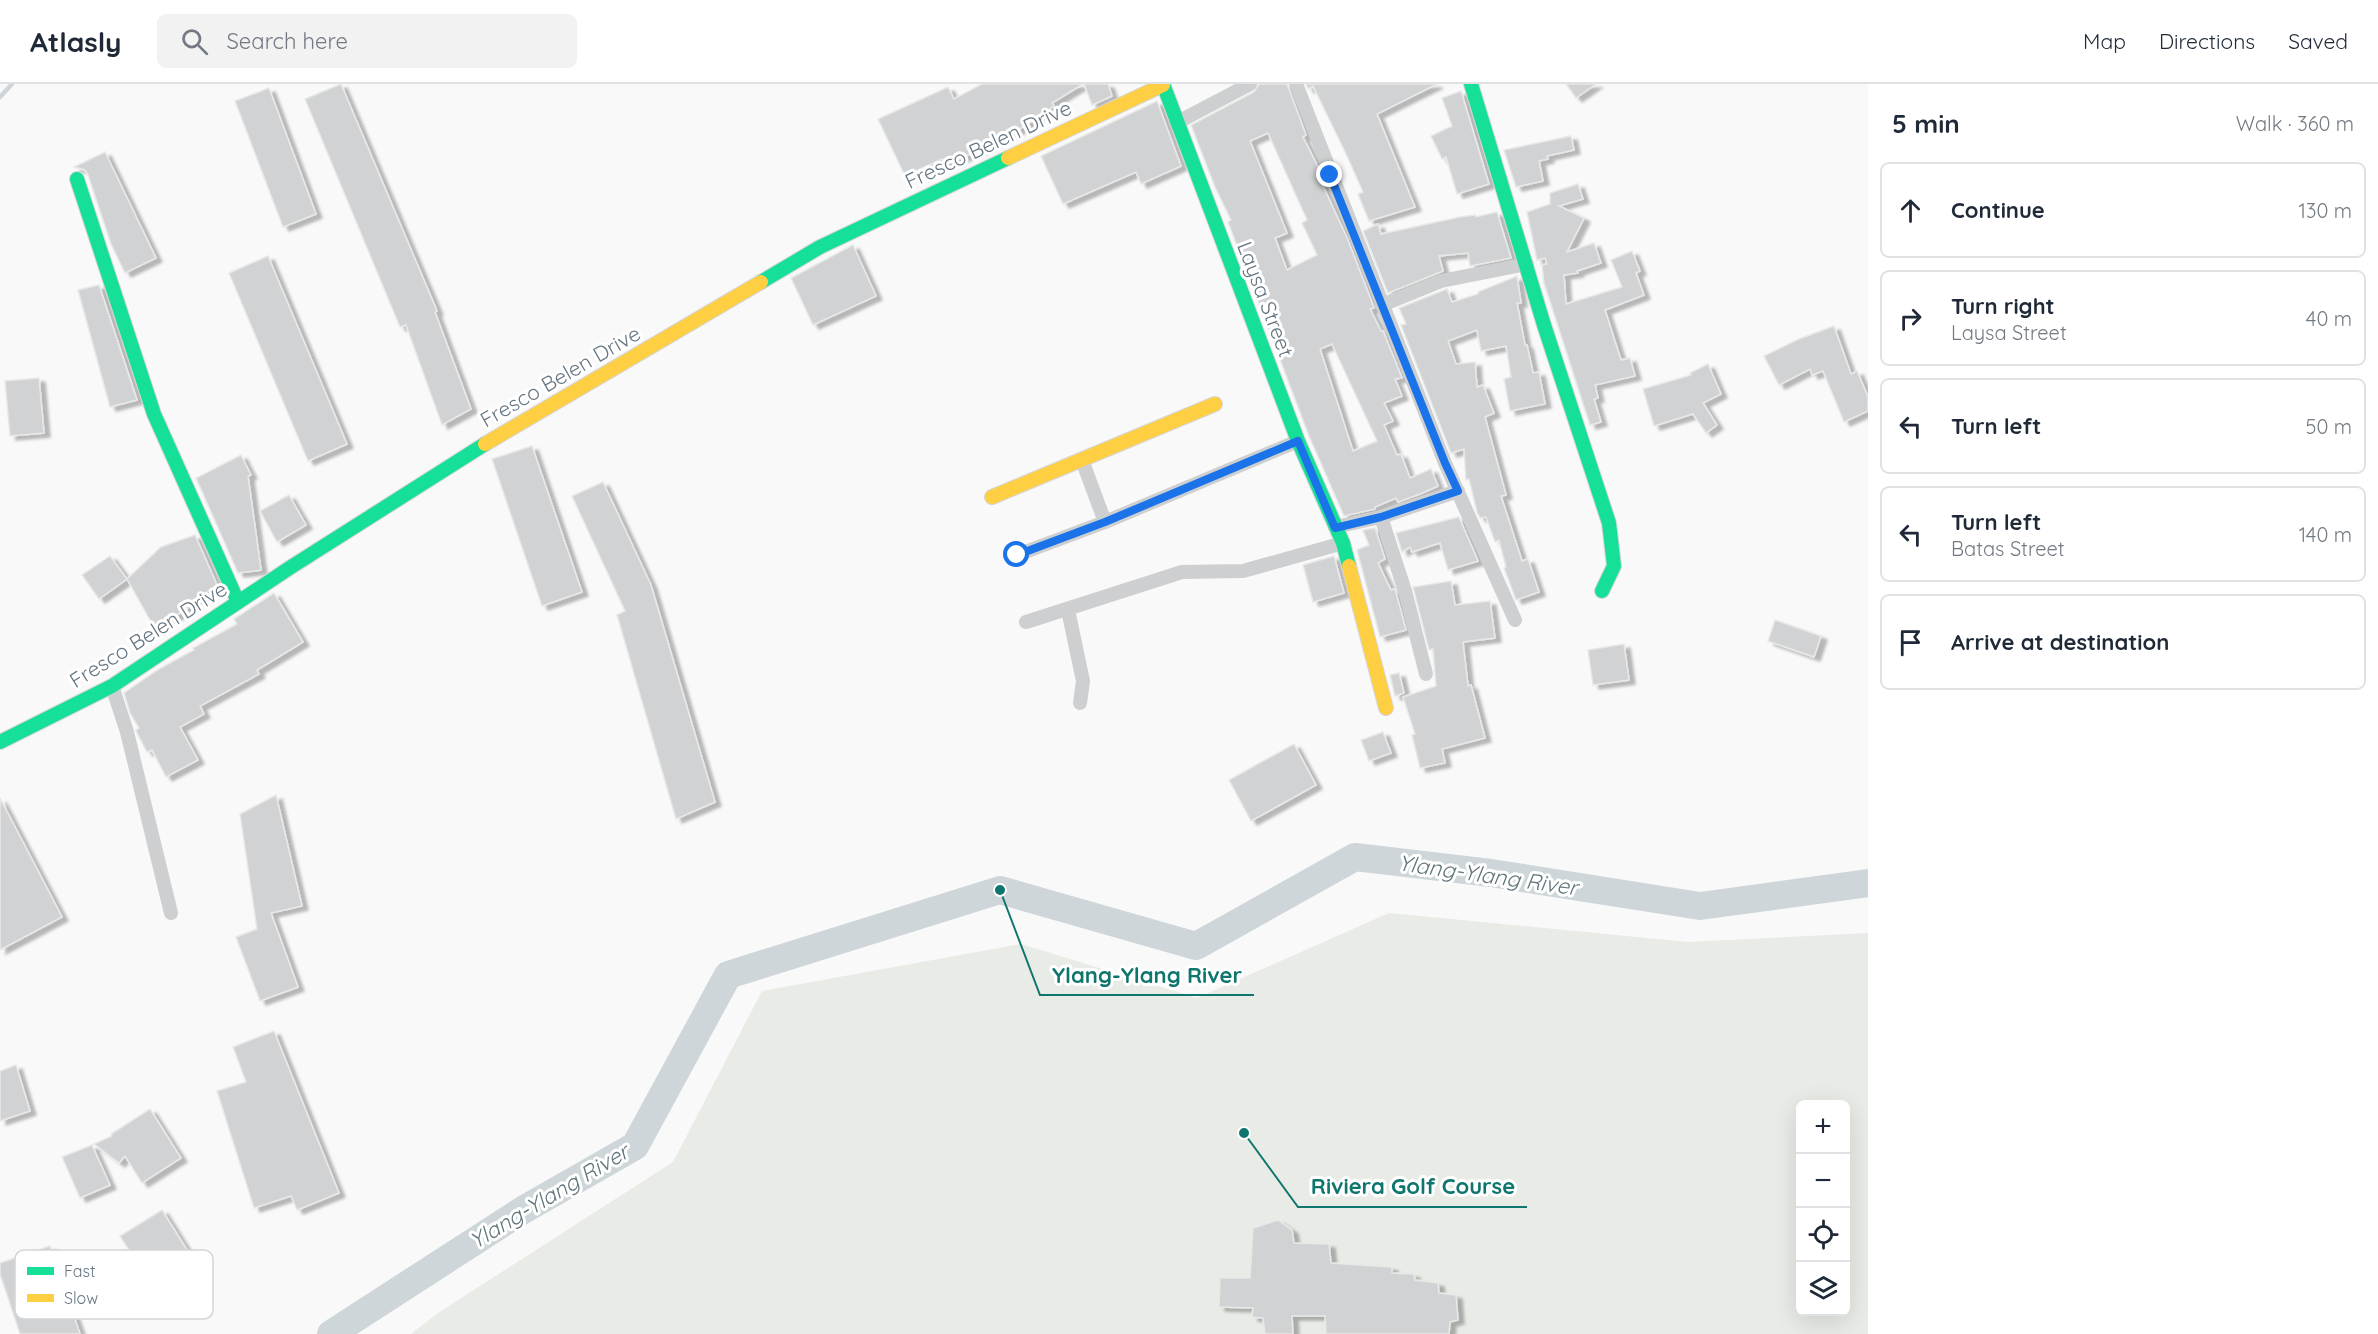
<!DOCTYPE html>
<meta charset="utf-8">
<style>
body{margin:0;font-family:Quicksand,sans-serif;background:#f2f2f3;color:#1f2937}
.controls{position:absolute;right:18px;bottom:18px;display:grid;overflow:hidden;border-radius:9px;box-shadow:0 6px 24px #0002}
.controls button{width:54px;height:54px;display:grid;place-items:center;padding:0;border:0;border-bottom:2px solid #e0e1e3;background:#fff;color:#1f2937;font:30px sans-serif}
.stop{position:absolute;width:18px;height:18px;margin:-14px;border:4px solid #1a73e8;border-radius:50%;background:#fff}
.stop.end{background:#1a73e8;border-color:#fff;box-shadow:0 2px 6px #0008}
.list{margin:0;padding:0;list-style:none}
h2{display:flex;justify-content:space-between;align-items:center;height:78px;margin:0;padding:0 24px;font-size:26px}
h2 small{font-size:20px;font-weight:400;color:#747a83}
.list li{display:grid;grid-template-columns:39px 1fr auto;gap:18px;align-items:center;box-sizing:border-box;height:96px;margin:0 12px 12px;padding:0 12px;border:2px solid #e0e1e3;border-radius:9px}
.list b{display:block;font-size:22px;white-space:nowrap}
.list p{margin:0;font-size:20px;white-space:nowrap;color:#747a83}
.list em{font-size:20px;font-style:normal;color:#747a83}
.icon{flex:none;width:33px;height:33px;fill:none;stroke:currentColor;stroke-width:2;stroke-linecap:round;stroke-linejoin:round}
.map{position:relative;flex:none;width:1868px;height:1250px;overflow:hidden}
header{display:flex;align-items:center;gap:36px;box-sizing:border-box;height:84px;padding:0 30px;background:#fff;border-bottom:2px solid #e0e1e3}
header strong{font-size:28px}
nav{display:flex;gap:33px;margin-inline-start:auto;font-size:21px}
.search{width:420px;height:54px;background:#f2f2f3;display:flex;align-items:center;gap:15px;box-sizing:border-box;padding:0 21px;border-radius:9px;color:#747a83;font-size:22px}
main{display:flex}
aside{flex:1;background:#fff}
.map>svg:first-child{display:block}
.green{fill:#e8ebe6;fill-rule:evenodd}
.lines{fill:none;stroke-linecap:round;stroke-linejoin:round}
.stream{stroke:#ced6d9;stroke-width:4.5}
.river{stroke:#ced6d9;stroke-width:28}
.building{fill:#d0d2d3;stroke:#e8e8e8;stroke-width:1.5;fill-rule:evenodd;filter:url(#shadow)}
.fast-casing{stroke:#d5d6d7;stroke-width:16}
.slow-casing{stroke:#d5d6d7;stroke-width:16}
.street{stroke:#cecfd0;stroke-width:14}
.fast{stroke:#16e098;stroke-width:14}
.slow{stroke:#ffcf43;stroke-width:14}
.route{stroke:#1a73e8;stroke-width:8}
.labels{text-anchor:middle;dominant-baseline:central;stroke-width:6;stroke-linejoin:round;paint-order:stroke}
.street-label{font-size:21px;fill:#657683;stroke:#fff}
.water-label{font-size:22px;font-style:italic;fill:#60757c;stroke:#fff}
.key{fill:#fff;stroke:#d1d6da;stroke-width:1.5}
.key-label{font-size:16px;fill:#657683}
.leader{fill:none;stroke:#0f766e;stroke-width:2}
.callout-dot{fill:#0f766e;stroke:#fff;stroke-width:2}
.callout-label{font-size:22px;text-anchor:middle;font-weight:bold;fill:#0f766e;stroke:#fff;stroke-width:6;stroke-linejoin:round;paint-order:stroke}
</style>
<header>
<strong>Atlasly</strong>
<div class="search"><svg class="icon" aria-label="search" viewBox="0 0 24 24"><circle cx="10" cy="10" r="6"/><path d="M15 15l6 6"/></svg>Search here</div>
<nav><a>Map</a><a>Directions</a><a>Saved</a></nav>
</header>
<main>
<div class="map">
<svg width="1868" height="1250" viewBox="0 0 1868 1250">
<defs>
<filter id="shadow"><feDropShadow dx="6" dy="4" stdDeviation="1.5" flood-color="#0004"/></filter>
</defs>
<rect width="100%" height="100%" fill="#f9f9f9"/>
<path class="green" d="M1389 829 1688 858 1868 849V1250H411L438 1229 673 1078 762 907 1021 860 1197 914ZM1800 1020H1846V1228H1800Z"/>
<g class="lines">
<path class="stream" d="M0 13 12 0"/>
<path class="river" d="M331 1250 523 1126 635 1062 728 891 1000 806 1196 862 1355 773 1491 789 1700 822 1868 799"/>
</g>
<g class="building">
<path d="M341 0 437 227 435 228 471 325 442 341 406 241 400 243 305 15Z"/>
<path d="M982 0H1083L1052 19 1054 22 1026 41 991 61 945 81 942 75 905 92 878 35 948 3 954 15Z"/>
<path d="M1084 0H1108L1112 12 1092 21Z"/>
<path d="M1259 0H1287L1306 51 1303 53 1321 89 1318 91 1347 154 1373 221 1374 224 1370 225 1381 247H1383L1402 294 1395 295 1402 312 1384 319 1393 337 1384 341 1397 371 1401 370 1410 394 1431 385 1438 402 1420 410 1398 418 1396 414 1375 423V425L1344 432 1309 352 1228 138 1231 136 1215 103 1191 41 1254 8ZM1268 49 1307 136 1302 139 1317 171 1287 186 1275 154 1287 149 1250 57ZM1332 260 1377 357 1353 367 1320 265Z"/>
<path d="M1306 0H1437L1377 30 1415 123 1369 137 1358 110 1363 108 1347 72 1313 2 1308 5Z"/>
<path d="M1566 0H1596L1576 14Z"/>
<path d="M269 4 316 130 283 143 235 17Z"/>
<path d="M1461 7 1489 100 1457 110 1446 73 1442 75 1431 52 1452 42 1442 14Z"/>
<path d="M1157 17 1181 82 1141 100 1136 88 1063 120 1041 72Z"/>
<path d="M1571 52 1574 66 1547 72 1548 75 1539 77 1543 97 1516 103 1504 66Z"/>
<path d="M105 68 156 174 125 189 111 160 88 91 85 86 74 83Z"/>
<path d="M1578 100 1583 115 1559 122 1584 134 1567 168 1594 159 1601 179 1577 187 1578 189 1564 191 1566 220 1622 203 1611 176 1632 167 1640 187 1636 189 1644 211 1605 226 1621 276 1630 274 1635 292 1595 301 1598 314 1594 315 1601 338 1590 341 1544 199 1542 181 1547 180 1545 174 1537 176 1527 128 1550 120V109Z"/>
<path d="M1497 128 1511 174 1470 182 1468 169 1439 172 1443 187 1388 209 1363 147 1378 140 1381 150 1460 133 1475 131 1476 133Z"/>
<path d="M853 161 876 212 813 241 791 194Z"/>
<path d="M268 172 347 360 308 377 229 189Z"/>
<path d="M1517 192 1521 219H1517L1525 261H1527L1533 289 1539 288 1545 320 1510 327 1504 295 1511 293 1506 262 1481 267 1477 246 1448 257 1456 280 1475 278 1477 303 1483 301 1494 329 1485 333 1506 411 1501 412 1522 477 1528 475 1539 508 1516 516 1504 484 1506 483 1499 456 1495 458 1486 433 1480 434 1477 428 1469 395 1466 396 1464 365 1451 369 1401 241 1406 240 1399 224 1447 205 1452 218 1478 210V208Z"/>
<path d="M99 201 137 316 110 323 78 206Z"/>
<path d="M1834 242 1851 290 1857 287 1868 313V327L1844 338 1823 287 1812 291 1810 285 1779 301 1764 272 1799 255Z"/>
<path d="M1708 280 1721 310 1703 319 1717 341 1706 349 1693 330 1654 342 1643 305 1691 291 1690 289Z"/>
<path d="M39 294 44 349 10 352 5 297Z"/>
<path d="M532 362 582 508 542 522 492 375Z"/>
<path d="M241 371 251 391 248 392 261 486 238 489 196 394Z"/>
<path d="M603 398 651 501 715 718 676 735 617 531 625 527 572 412Z"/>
<path d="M289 411 306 441 277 458 260 427Z"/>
<path d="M1459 433 1478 477 1448 486 1440 459 1412 468 1410 463 1402 468 1396 449Z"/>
<path d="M1375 444 1385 475 1378 479 1391 506 1395 505 1406 546 1380 553 1357 466 1369 461 1363 446Z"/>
<path d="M195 451 217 501 187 522 188 524 155 545 127 495 161 463Z"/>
<path d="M110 472 127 495 99 515 82 491Z"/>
<path d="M1334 472 1344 509 1313 518 1303 481Z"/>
<path d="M1451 497 1455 521 1490 517 1495 554 1463 558 1468 602 1471 601 1485 654 1442 665 1445 679 1420 684 1412 651 1415 650 1403 613 1436 602 1433 565 1429 566 1413 503Z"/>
<path d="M274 509 303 558 257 586 259 590 200 622 204 630 180 643 198 676 166 693 152 666 147 668 137 649 136 646 139 644 130 629 124 609 159 585 194 566 193 564 237 540 234 535Z"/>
<path d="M1775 536 1821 552 1814 573 1768 557Z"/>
<path d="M1624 560 1629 596 1593 601 1588 566Z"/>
<path d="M1399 589 1404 609 1395 612 1390 591Z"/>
<path d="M1383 648 1391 669 1369 677 1361 656Z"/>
<path d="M1294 660 1316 701 1251 737 1229 696Z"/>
<path d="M276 711 302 822 271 829 298 903 260 917 236 853 257 845 240 730Z"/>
<path d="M0 714 62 833 0 866Z"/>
<path d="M274 947 339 1109 297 1126 291 1112 254 1124 217 1007 246 998 233 963Z"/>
<path d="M16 981 30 1027 0 1037V987Z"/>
<path d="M150 1025 181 1074 142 1099 125 1072 119 1079 94 1060 112 1052 111 1050Z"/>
<path d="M92 1061 110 1101 80 1114 62 1073Z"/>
<path d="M162 1126 192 1174 151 1201 120 1152Z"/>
<path d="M1278 1136 1292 1146 1294 1159 1329 1160 1331 1179 1392 1183V1189L1414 1190 1415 1196 1438 1199 1439 1209 1456 1211 1458 1236 1450 1238 1449 1250H1326L1325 1232H1292L1293 1250H1265L1263 1234 1252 1233 1253 1224 1219 1223 1220 1194H1250L1253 1144Z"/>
<path d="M50 1162 80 1250H20L0 1190V1179Z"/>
</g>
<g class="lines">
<g class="fast-casing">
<g id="fast">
<path d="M1163 0 1298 357 1343 459 1349 482"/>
<path d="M1471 0 1544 241 1609 439 1614 482 1602 507"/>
<path d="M77 95 154 330 238 518"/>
<path d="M761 198 820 163 1008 74"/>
<path d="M0 658 112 602 291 483 485 360"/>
</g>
</g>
<g class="slow-casing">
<g id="slow">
<path d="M1008 74 1163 1"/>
<path d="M485 360 761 198"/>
<path d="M992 413 1215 320"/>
<path d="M1349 482 1386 624"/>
</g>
</g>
<g class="street">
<path d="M1296 0 1445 379 1515 536"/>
<path d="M1176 39 1250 0"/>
<path d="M1382 221 1441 197 1527 180"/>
<path d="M1082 376 1105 438"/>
<path d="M1381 433 1405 507 1426 590"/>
<path d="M1335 443 1381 433 1458 407"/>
<path d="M1017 471 1105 438 1298 357"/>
<path d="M1068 526 1083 597 1080 619"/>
<path d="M1026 538 1182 488 1243 487 1343 459"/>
<path d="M112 602 127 648 171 829"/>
</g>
<use href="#fast" class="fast"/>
<use href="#slow" class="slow"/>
</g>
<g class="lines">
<path class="route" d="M1017 471 1105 438 1298 357 1335 444 1381 433 1458 407 1445 379 1330 91"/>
</g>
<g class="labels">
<g class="street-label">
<text transform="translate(988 60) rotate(-25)">Fresco Belen Drive</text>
<text transform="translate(1266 215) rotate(69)">Laysa Street</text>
<text transform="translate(560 292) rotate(-30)">Fresco Belen Drive</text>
<text transform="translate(148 550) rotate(-32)">Fresco Belen Drive</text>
</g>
<g class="water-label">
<text transform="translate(1488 791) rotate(8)">Ylang-Ylang River</text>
<text transform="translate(549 1112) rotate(-31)">Ylang-Ylang River</text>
</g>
</g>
<rect x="15" y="1166" width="198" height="69" rx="9" class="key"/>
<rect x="27" y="1183" width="27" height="8" fill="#16e098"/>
<rect x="27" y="1210" width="27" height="8" fill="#ffcf43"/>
<g class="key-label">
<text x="64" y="1193">Fast</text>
<text x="64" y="1220">Slow</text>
</g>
<path class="leader" d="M1000 806L1040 911H1254M1244 1049L1298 1123H1527"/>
<g class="callout-dot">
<circle cx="1000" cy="806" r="6"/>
<circle cx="1244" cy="1049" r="6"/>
</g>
<g class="callout-label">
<text x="1147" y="899">Ylang-Ylang River</text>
<text x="1413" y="1110">Riviera Golf Course</text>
</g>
</svg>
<div class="controls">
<button>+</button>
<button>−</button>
<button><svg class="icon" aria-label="locate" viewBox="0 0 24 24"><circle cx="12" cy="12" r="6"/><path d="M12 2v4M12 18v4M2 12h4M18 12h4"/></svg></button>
<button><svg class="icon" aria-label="layers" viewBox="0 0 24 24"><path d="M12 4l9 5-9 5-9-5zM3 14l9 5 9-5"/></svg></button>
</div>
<div class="stop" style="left:1017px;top:471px"></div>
<div class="stop end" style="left:1330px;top:91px"></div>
</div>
<aside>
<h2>5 min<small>Walk · 360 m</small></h2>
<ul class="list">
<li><svg class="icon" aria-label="ahead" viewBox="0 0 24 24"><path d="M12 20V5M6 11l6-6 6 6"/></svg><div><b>Continue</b></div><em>130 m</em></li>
<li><svg class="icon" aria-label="right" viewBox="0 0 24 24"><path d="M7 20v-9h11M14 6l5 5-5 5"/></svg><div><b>Turn right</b><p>Laysa Street</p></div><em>40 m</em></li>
<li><svg class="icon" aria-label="left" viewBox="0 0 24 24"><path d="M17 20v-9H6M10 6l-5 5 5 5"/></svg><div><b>Turn left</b></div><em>50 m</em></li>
<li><svg class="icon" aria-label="left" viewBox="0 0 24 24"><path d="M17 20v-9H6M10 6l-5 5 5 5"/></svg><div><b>Turn left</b><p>Batas Street</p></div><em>140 m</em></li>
<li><svg class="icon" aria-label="arrive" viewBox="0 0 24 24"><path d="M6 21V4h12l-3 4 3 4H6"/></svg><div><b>Arrive at destination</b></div></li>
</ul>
</aside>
</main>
